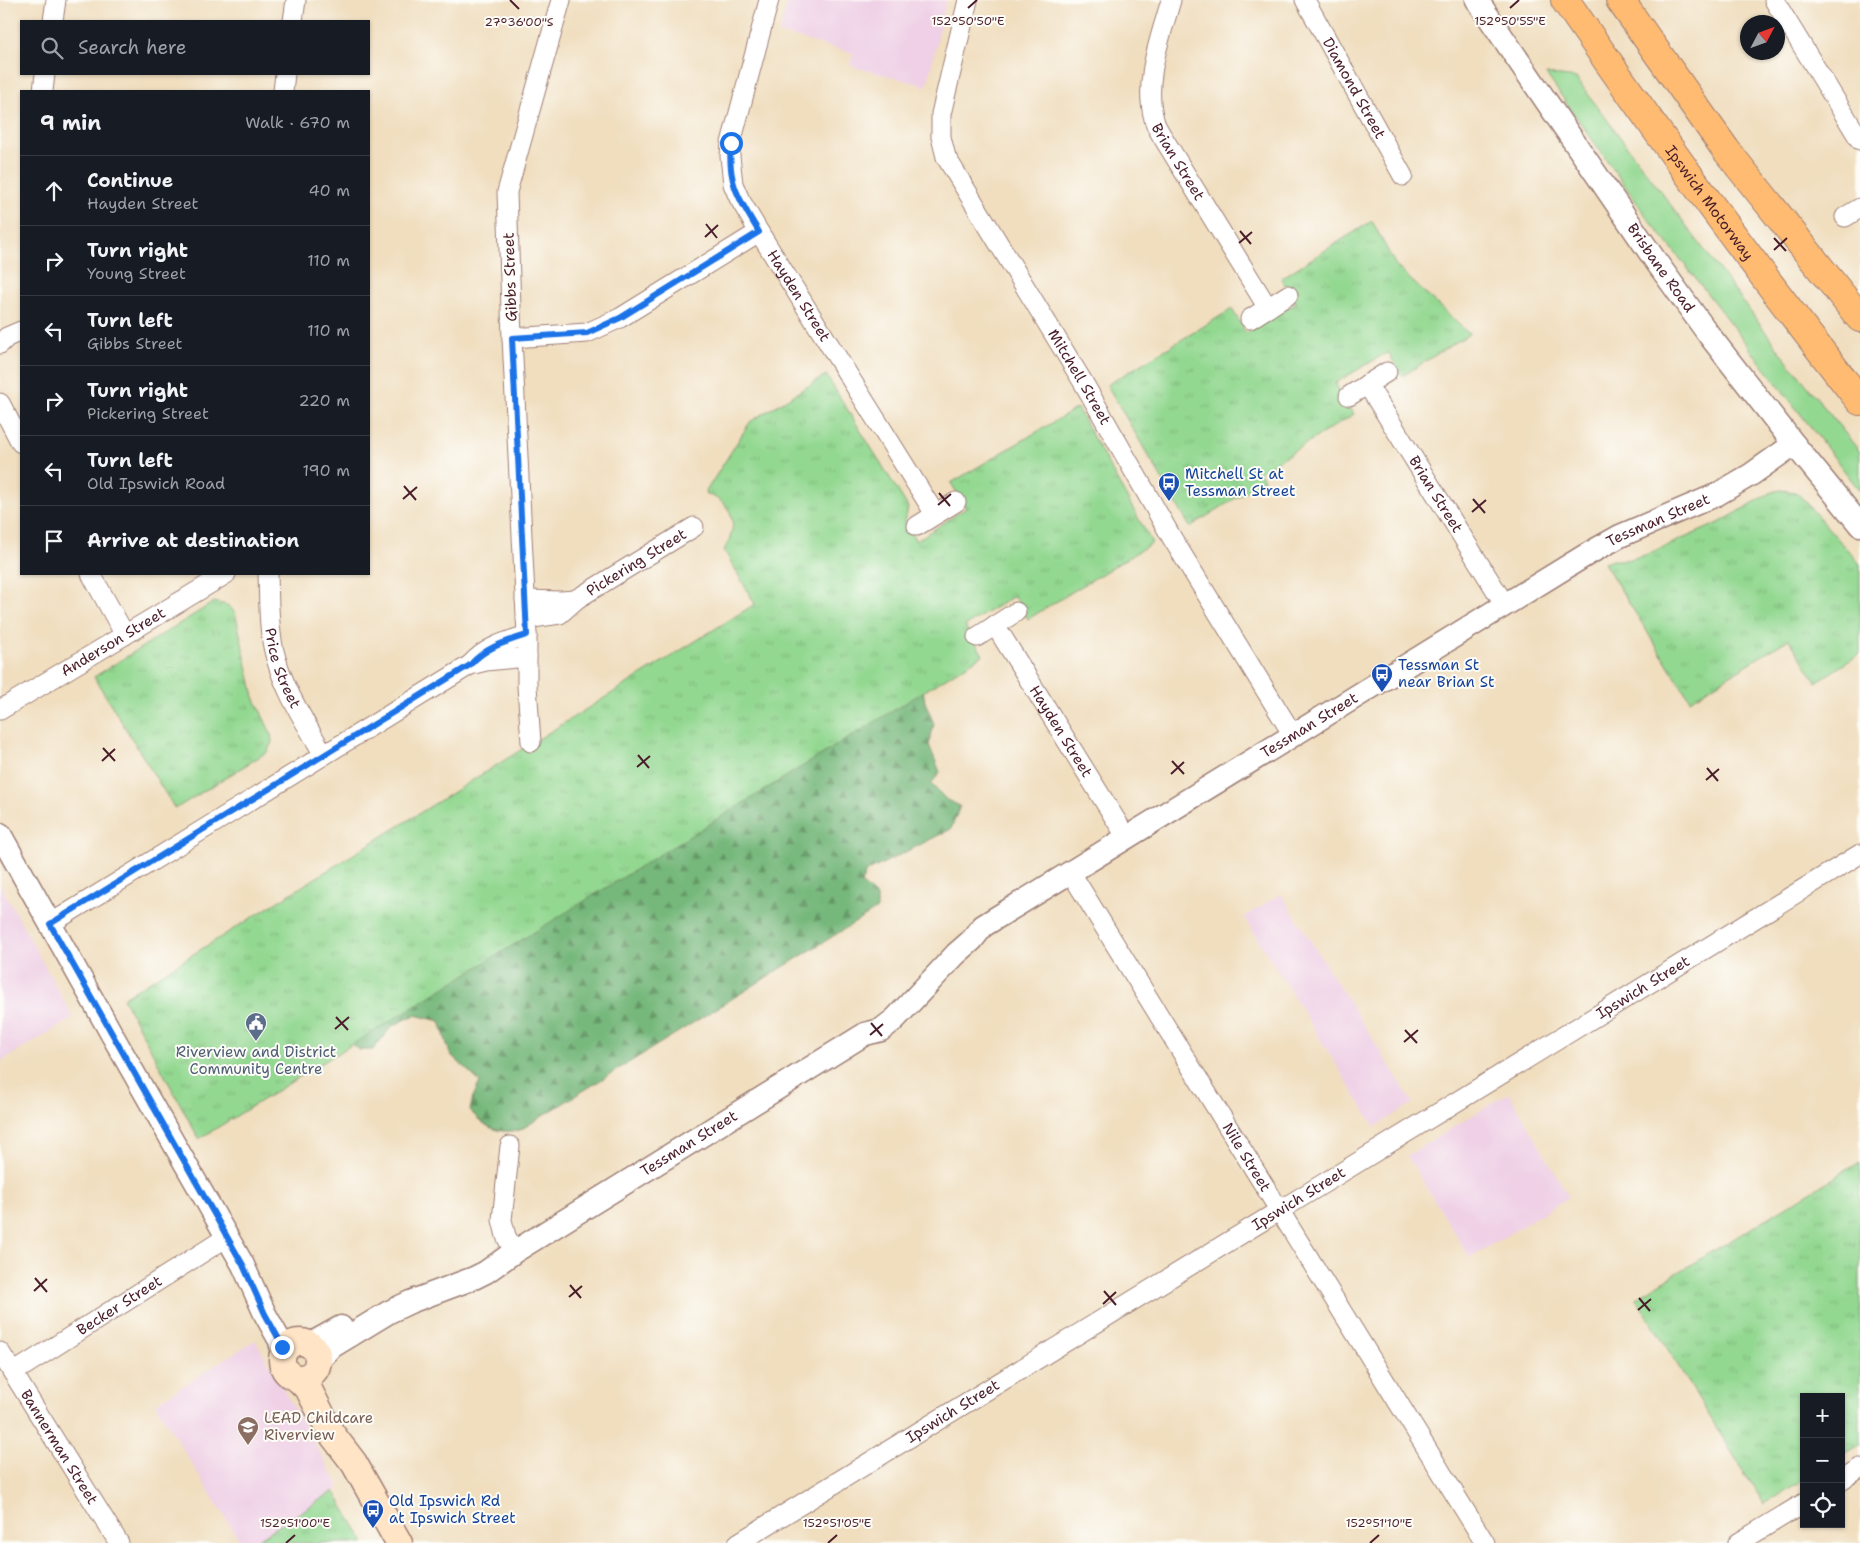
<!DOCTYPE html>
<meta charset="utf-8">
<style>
body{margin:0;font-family:"Shantell Sans",sans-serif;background:#242831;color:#f1f3f6}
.controls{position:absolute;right:15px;bottom:15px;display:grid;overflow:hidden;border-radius:0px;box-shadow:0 1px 4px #0004}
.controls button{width:45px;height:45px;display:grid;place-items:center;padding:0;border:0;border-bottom:1px solid #363941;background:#171b24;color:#f1f3f6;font:25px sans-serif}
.compass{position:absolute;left:1740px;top:15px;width:45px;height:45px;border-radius:50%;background:#171b24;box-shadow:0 1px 4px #0004;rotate:49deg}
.stop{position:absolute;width:15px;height:15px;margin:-11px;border:4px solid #1a73e8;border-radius:50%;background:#fff}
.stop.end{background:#1a73e8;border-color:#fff;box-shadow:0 1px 5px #0008}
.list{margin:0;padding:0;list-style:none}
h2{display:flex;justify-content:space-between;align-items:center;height:65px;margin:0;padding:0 20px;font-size:21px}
h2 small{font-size:16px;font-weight:400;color:#9ea1a6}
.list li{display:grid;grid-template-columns:32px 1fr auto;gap:15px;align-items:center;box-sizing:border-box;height:70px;padding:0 20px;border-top:1px solid #363941}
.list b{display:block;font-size:19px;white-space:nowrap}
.list p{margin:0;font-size:16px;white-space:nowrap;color:#9ea1a6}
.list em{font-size:16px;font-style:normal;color:#9ea1a6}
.icon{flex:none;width:28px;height:28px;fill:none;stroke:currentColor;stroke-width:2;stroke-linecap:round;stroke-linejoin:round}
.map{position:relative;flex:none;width:1860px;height:1543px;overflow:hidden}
.search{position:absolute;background:#171b24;box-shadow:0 1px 4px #0004;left:20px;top:20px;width:350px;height:55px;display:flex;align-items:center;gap:12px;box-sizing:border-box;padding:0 18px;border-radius:0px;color:#9ea1a6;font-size:19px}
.panel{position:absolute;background:#171b24;box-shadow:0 1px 4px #0004;left:20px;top:90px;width:350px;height:485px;border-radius:0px}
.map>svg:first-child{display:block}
.built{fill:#efd0e6}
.grass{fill:#93d891;stroke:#6e7c5e}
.forest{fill:url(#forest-firs);stroke:#606c53}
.park{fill:url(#park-tufts);stroke:#6e7c5e}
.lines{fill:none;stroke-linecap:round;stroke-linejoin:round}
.minor-casing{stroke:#9d7e75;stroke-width:21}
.tertiary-casing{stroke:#9d7e75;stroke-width:25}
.secondary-casing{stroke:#9d7e75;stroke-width:29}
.motorway-casing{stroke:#9d7e75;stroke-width:30}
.minor{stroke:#fff;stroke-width:19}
.tertiary{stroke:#fff;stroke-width:22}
.secondary{stroke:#ffe4c6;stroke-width:26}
.motorway{stroke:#ffbb71;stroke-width:28}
.route{stroke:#1a73e8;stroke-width:6}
.ticks{fill:none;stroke:#4a1f2b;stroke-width:2}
.labels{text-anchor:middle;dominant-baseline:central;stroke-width:4;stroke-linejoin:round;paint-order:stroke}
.street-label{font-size:15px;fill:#4a1f2b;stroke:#fdfcf7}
.transit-label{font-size:15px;fill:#164399;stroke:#fdfcf7;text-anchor:start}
.service-label{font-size:15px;fill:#4e5e75;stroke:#fdfcf7}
.education-label{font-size:15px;fill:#785e54;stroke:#fdfcf7;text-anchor:start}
.ticks-label{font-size:12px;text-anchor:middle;fill:#4a1f2b;stroke:#fdfcf7;stroke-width:4;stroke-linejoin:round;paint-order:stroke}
</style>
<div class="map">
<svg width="1860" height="1543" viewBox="0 0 1860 1543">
<defs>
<pattern id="forest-firs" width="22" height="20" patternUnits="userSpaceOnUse" patternTransform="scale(1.25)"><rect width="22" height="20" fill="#76b87b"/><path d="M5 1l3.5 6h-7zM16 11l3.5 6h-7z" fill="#639565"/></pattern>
<pattern id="park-tufts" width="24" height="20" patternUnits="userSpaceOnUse" patternTransform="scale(1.25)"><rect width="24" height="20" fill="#93d891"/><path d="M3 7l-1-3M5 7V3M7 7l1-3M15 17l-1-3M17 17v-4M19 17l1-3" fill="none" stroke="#80b97d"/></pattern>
</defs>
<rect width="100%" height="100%" fill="#fdfcf7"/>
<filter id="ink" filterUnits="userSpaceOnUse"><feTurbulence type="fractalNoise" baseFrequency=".02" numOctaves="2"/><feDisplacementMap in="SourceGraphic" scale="10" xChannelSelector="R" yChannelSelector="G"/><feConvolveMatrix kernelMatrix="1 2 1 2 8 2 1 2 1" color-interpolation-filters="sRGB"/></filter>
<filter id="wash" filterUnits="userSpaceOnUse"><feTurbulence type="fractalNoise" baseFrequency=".0096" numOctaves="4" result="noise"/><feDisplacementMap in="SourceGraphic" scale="20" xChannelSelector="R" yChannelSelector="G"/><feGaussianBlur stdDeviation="1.12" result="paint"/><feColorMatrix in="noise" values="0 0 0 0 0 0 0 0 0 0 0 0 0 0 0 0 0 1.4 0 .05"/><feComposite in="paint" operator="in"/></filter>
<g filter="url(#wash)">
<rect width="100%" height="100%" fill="#f0debf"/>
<g class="built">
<path d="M788 0H946L927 86 850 66 853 53 779 33Z"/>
<path d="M0 884 73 1018 0 1062Z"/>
<path d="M1281 894 1413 1103 1375 1127 1244 917Z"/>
<path d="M1509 1093 1569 1197 1470 1258 1407 1156Z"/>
<path d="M255 1340 340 1488 252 1543H241L155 1404Z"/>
</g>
<path class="grass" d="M1546 74 1576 78 1782 354 1860 452V491L1679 257 1649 220Z"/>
<path class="forest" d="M922 684 925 702 934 724 929 745 940 772 931 784 947 800 960 806 951 829 866 872 861 883 877 897V909L520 1130C496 1134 487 1128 470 1111L473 1097 480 1082 450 1054 440 1021 415 1015 392 1026 373 1050H359L345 1038Z"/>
<g class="park">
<path d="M1372 221 1396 266 1469 334 1402 376 1388 352 1335 383 1354 414 1260 472 1264 480 1190 527 1107 385 1232 309 1246 333 1296 303 1281 278Z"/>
<path d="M826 375 908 507 905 522 916 541 966 508 951 483 1077 408 1152 543 1028 619 1014 596 965 626 983 655 199 1139 123 998 755 604 724 550C733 535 738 517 723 503 719 498 710 496 705 493L750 422Z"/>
<path d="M1780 490 1796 492 1800 496 1860 564V654L1816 682 1789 639 1690 700 1604 563 1613 560H1626L1645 555 1719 523 1770 493Z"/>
<path d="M214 602 227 605 235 612 254 697 271 734 272 742 267 752 175 809 94 677Z"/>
<path d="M1860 1162V1445L1841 1456V1397H1804V1479L1764 1504 1636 1298Z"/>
<path d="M334 1491 365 1543H252Z"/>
</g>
</g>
<g filter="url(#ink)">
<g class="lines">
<g class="minor-casing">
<g id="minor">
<path id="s1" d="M769 0 731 143 730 156 733 184 739 198 759 232 935 514"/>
<path id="s2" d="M968 0 941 114V137L946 157 1083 382 1172 538 1293 735"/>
<path id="s3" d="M1171 0C1161 37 1143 80 1154 119 1155 125 1159 131 1162 136L1268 308"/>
<path id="s4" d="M1305 0 1403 176"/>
<path d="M1774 0 1860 140"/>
<path d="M53 21 56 0"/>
<path d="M293 21 296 0"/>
<path d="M43 91 45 74"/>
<path d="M283 91 285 74"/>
<path d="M1845 217 1860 208"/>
<path d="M1250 319 1288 295"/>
<path d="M512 338 587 333 620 318 759 232"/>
<path d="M0 344 7 337 21 331"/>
<path id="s5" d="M1367 384 1505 605"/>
<path d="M1349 396 1387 372"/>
<path d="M0 403 21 443"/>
<path d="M917 526 956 502"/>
<path d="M91 574 125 635"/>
<path id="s6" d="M268 574C269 599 268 626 274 651 283 689 305 722 324 755"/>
<path id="s7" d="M525 600 561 601 575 600 694 527"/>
<path d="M526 619 560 614 578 598"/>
<path id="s8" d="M995 625 1127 838"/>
<path d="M977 637 1016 612"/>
<path d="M471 664C486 647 505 642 527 635"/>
<path id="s9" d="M0 710 226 574"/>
<path d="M531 742 527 686V635L512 338 507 192 561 0"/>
<path id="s10" d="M1071 873 1485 1543"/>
<path d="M50 924 470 665 486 661 527 657"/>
<path d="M510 1146 502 1220 506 1236 514 1252"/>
<path id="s11" d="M0 1352 119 1543"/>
<path id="s12" d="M13 1373 227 1237"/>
<path d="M1841 1480 1860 1468"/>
<path id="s13" d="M738 1543 1860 854"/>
<path d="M1738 1543 1804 1503"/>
</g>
</g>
<g class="tertiary-casing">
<g id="tertiary">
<path id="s14" d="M1477 0 1655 260 1709 335 1794 444 1860 525"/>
<path d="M0 834 115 1040 243 1265 265 1314 280 1341 283 1355"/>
<path d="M304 1343 314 1342 341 1327"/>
<path id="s15" d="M318 1361 333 1346 389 1312 410 1302 474 1278 486 1272 514 1252 865 1034 881 1030 895 1019 956 954 972 940 983 926 1004 913 1586 555 1620 536 1716 495 1752 474 1794 444"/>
</g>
</g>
<g class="secondary-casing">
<g id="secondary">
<circle cx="300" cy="1360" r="18"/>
<path d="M297 1378 309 1390 331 1433 354 1463 399 1543"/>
</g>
</g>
<g class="motorway-casing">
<g id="motorway">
<path id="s16" d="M1565 0C1659 136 1757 271 1860 401"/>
<path d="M1620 0 1726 150 1860 318"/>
</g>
</g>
<use href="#minor" class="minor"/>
<use href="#tertiary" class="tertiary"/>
<use href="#secondary" class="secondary"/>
<use href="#motorway" class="motorway"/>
</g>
</g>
<g class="lines" filter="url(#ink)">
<path class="route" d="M282 1347 280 1341 265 1314 243 1265 50 924 470 665C486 647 505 642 527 635L512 338 587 333 620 318 759 232C739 199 727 183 731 143"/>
</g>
<path class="ticks" d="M510 0 519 9M968 8 977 0M1510 8 1519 0M706 224 717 238M1240 231 1251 244M705 237 718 225M1774 238 1786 251M1239 243 1252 232M1774 250 1787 238M404 486 416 500M939 493 950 506M403 499 417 487M1473 499 1485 513M938 505 951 494M1472 512 1486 500M103 748 115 761M638 755 649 768M102 761 115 749M1172 761 1184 774M637 767 650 756M1707 768 1718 781M1171 774 1184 762M1706 780 1719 769M336 1017 348 1030M871 1023 882 1036M335 1029 349 1017M1405 1030 1417 1043M870 1035 883 1024M1404 1042 1418 1030M35 1278 47 1292M570 1285 581 1298M34 1291 47 1279M1104 1291 1116 1305M569 1297 582 1286M1639 1298 1650 1311M1103 1304 1116 1292M1638 1310 1651 1299M286 1543 295 1535M828 1543 837 1535M1370 1543 1379 1535"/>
<defs>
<g id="bus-pin" transform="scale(1.125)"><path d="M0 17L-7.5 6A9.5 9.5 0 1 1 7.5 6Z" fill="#1a4fb4" stroke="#fdfcf7"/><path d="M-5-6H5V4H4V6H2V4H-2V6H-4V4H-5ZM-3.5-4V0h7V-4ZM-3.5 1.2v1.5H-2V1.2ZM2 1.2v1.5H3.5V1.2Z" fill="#fff"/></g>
<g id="civic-pin" transform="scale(1.125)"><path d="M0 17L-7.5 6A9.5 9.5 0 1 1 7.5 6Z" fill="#5c6f8a" stroke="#fdfcf7"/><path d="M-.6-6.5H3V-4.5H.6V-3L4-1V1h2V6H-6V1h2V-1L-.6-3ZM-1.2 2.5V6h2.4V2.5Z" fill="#fff"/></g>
<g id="school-pin" transform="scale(1.125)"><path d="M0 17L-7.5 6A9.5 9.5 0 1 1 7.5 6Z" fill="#8d6e63" stroke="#fdfcf7"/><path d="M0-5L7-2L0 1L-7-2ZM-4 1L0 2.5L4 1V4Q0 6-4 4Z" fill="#fff"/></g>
</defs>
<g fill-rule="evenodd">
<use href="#bus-pin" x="1169" y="483"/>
<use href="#bus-pin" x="1382" y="674"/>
<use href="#civic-pin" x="256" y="1023"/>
<use href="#school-pin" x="248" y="1427"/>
<use href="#bus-pin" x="373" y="1510"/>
</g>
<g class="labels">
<g class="street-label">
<text stroke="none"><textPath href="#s4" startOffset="101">Diamond Street</textPath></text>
<text stroke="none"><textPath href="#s3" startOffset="171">Brian Street</textPath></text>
<text stroke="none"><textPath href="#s16" startOffset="249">Ipswich Motorway</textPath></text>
<text stroke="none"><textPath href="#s14" startOffset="325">Brisbane Road</textPath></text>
<text transform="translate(510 277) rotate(-92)">Gibbs Street</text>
<text stroke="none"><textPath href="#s1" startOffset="319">Hayden Street</textPath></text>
<text stroke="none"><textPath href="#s2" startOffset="418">Mitchell Street</textPath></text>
<text stroke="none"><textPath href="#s5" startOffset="130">Brian Street</textPath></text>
<text stroke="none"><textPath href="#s15" startOffset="1590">Tessman Street</textPath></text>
<text stroke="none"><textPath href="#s7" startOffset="122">Pickering Street</textPath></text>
<text stroke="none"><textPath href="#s9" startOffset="132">Anderson Street</textPath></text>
<text stroke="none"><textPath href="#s6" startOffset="96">Price Street</textPath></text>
<text stroke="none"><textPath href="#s15" startOffset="1185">Tessman Street</textPath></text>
<text stroke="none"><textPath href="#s8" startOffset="125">Hayden Street</textPath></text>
<text stroke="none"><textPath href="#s13" startOffset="1062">Ipswich Street</textPath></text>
<text stroke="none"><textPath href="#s15" startOffset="432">Tessman Street</textPath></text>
<text stroke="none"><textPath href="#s10" startOffset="334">Nile Street</textPath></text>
<text stroke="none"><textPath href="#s13" startOffset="658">Ipswich Street</textPath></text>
<text stroke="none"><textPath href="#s12" startOffset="126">Becker Street</textPath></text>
<text stroke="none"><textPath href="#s13" startOffset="252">Ipswich Street</textPath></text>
<text stroke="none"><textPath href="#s11" startOffset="112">Bannerman Street</textPath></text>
</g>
<g class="transit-label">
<text x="1185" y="474">Mitchell St at<tspan x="1185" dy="17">Tessman Street</tspan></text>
<text x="1398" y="665">Tessman St<tspan x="1398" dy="17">near Brian St</tspan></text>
<text x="389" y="1501">Old Ipswich Rd<tspan x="389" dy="17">at Ipswich Street</tspan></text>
</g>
<g class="service-label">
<text x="256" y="1052">Riverview and District<tspan x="256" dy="17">Community Centre</tspan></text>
</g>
<g class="education-label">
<text x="264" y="1418">LEAD Childcare<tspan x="264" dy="17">Riverview</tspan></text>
</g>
</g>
<g class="ticks-label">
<text x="968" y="25">152°50'50"E</text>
<text x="1510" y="25">152°50'55"E</text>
<text x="519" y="26">27°36'00"S</text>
<text x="295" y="1527">152°51'00"E</text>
<text x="837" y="1527">152°51'05"E</text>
<text x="1379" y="1527">152°51'10"E</text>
</g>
</svg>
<div class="controls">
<button>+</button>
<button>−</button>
<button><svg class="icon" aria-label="locate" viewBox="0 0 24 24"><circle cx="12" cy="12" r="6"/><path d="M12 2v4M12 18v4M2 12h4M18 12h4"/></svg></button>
</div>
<svg class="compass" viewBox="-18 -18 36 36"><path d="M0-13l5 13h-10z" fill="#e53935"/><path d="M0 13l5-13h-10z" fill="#9ea1a6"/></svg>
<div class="stop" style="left:731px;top:143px"></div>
<div class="stop end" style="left:282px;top:1347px"></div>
<div class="search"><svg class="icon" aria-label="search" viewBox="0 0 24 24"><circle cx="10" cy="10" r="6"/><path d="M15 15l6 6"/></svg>Search here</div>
<section class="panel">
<h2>9 min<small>Walk · 670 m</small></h2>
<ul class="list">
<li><svg class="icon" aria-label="ahead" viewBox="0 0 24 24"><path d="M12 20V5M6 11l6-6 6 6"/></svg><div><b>Continue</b><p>Hayden Street</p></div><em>40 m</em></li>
<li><svg class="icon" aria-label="right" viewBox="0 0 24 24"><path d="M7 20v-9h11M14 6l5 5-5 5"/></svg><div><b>Turn right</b><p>Young Street</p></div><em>110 m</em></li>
<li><svg class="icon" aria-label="left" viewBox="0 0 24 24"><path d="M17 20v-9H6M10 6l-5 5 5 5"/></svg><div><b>Turn left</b><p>Gibbs Street</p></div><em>110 m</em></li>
<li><svg class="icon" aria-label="right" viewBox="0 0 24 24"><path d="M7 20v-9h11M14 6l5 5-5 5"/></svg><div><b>Turn right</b><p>Pickering Street</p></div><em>220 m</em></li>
<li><svg class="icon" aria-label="left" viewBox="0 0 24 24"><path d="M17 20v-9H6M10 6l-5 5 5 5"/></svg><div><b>Turn left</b><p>Old Ipswich Road</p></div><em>190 m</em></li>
<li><svg class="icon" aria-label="arrive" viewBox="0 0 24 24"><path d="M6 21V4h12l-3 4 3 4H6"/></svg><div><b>Arrive at destination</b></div></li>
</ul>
</section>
</div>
